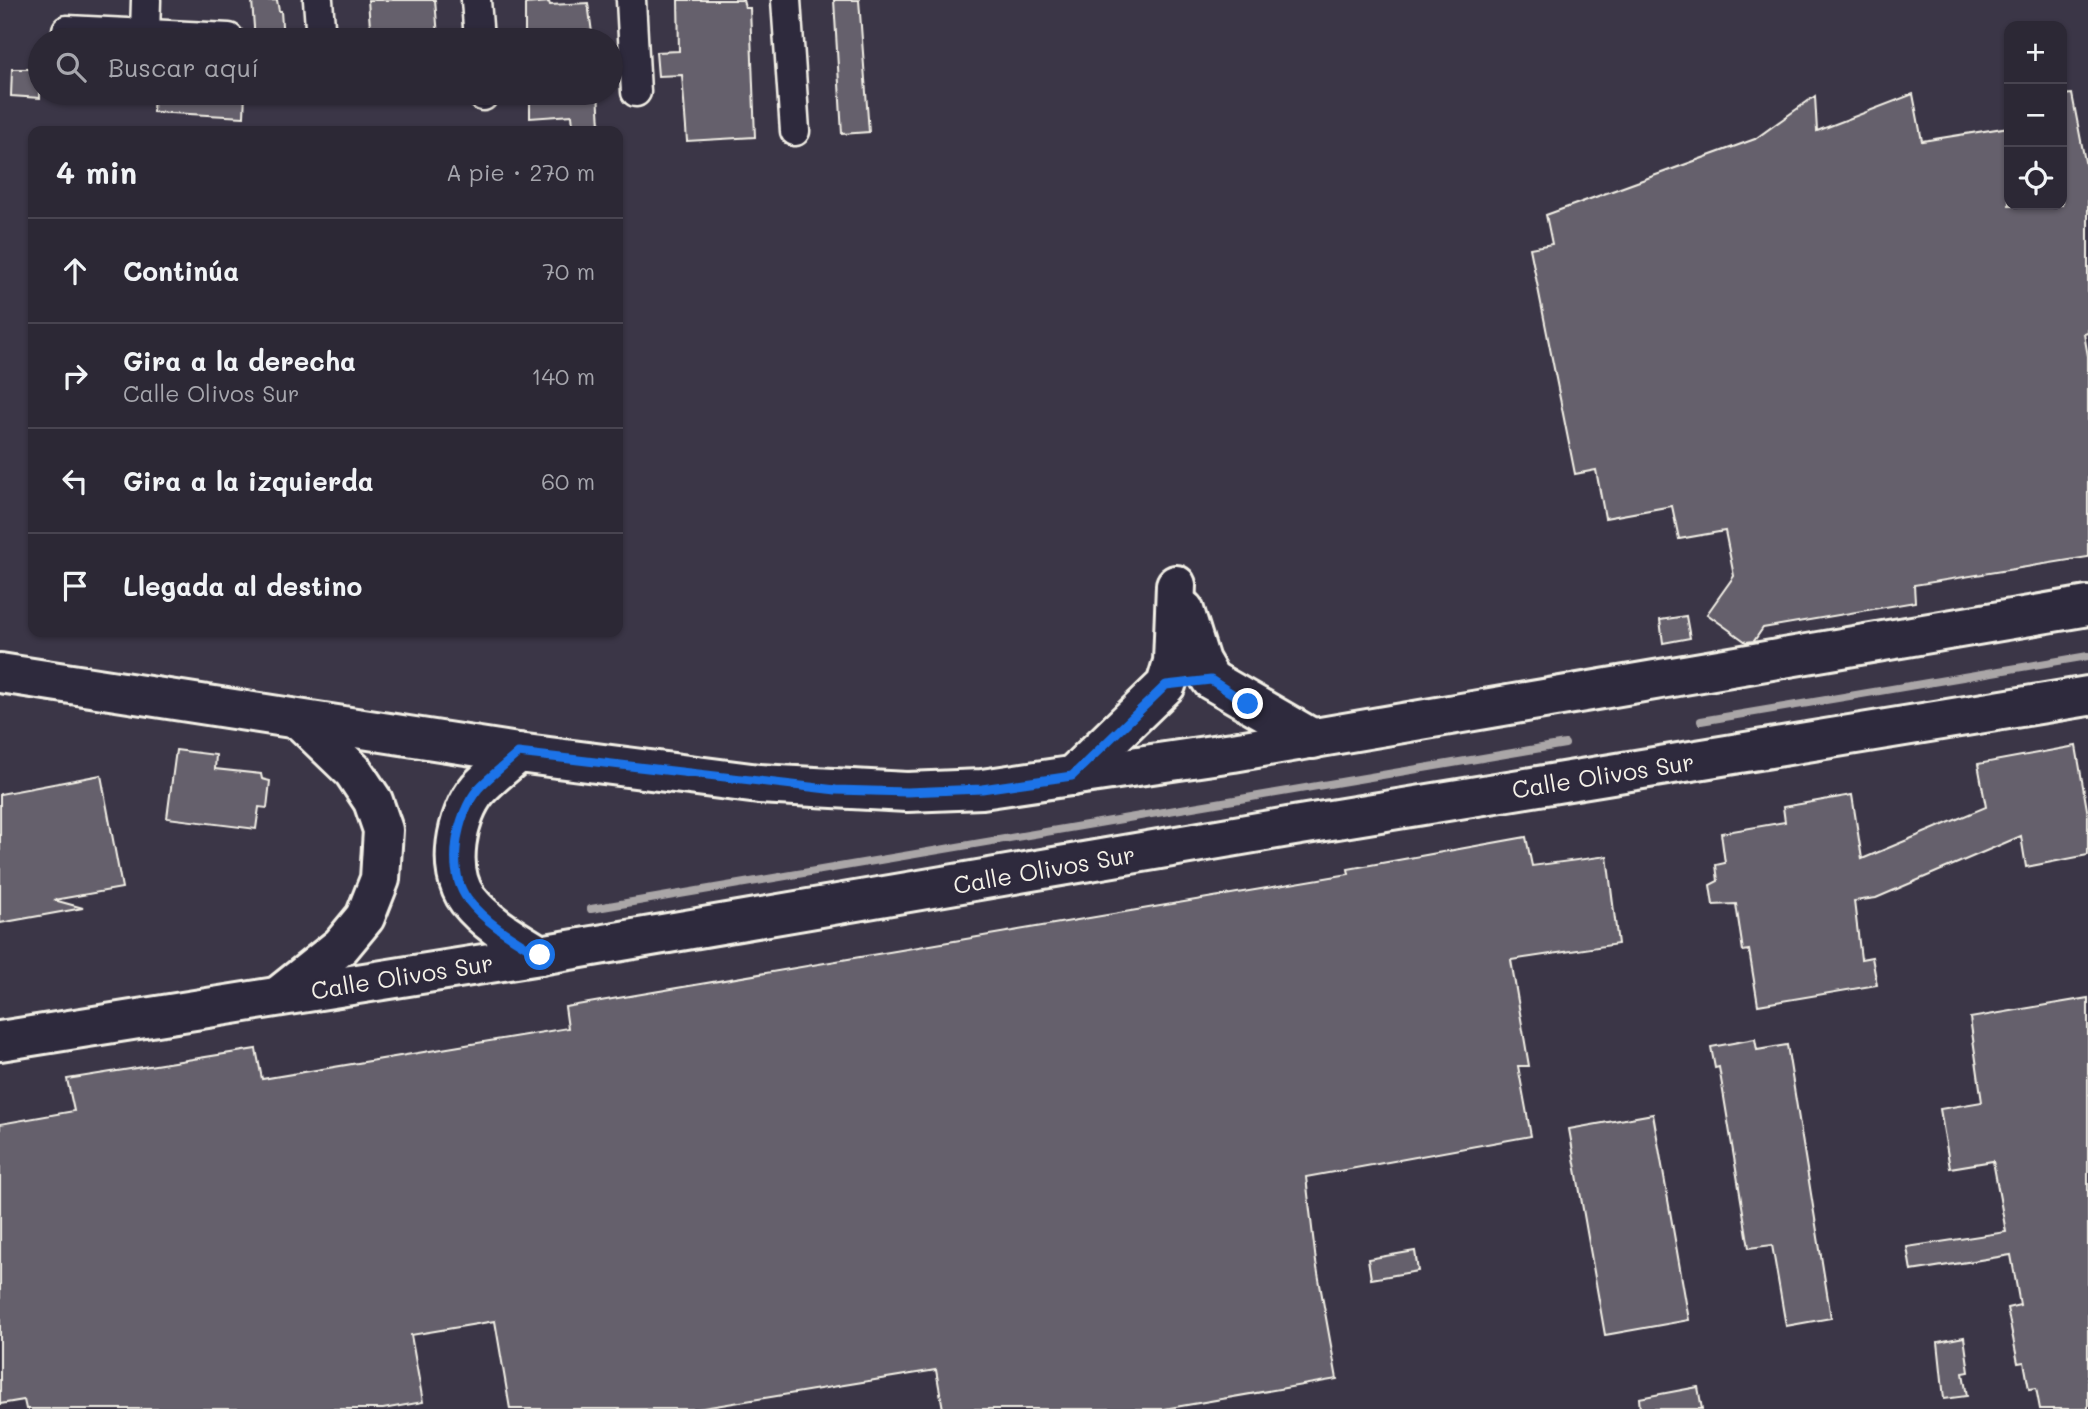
<!DOCTYPE html>
<html lang="es">
<meta charset="utf-8">
<style>
body{margin:0;font-family:Mali,sans-serif;background:#34303d;color:#f1f3f6}
.controls{position:absolute;right:21px;top:21px;display:grid;overflow:hidden;border-radius:14px;box-shadow:0 2px 5px #0004}
.controls button{width:63px;height:63px;display:grid;place-items:center;padding:0;border:0;border-bottom:2px solid #484450;background:#2c2835;color:#f1f3f6;font:35px sans-serif}
.stop{position:absolute;width:21px;height:21px;margin:-16px;border:5px solid #1a73e8;border-radius:50%;background:#fff}
.stop.end{background:#1a73e8;border-color:#fff;box-shadow:0 2px 7px #0008}
.list{margin:0;padding:0;list-style:none}
h2{display:flex;justify-content:space-between;align-items:center;height:91px;margin:0;padding:0 28px;font-size:30px}
h2 small{font-size:23px;font-weight:400;color:#a6a6ad}
.list li{display:grid;grid-template-columns:46px 1fr auto;gap:21px;align-items:center;box-sizing:border-box;height:105px;padding:0 28px;border-top:2px solid #484450}
.list b{display:block;font-size:26px;white-space:nowrap}
.list p{margin:0;font-size:23px;white-space:nowrap;color:#a6a6ad}
.list em{font-size:23px;font-style:normal;color:#a6a6ad}
.icon{flex:none;width:38px;height:38px;fill:none;stroke:currentColor;stroke-width:2;stroke-linecap:round;stroke-linejoin:round}
.map{position:relative;flex:none;width:2088px;height:1409px;overflow:hidden}
.search{position:absolute;background:#2c2835;box-shadow:0 2px 5px #0004;left:28px;top:28px;width:595px;height:77px;display:flex;align-items:center;gap:18px;box-sizing:border-box;padding:0 24px;border-radius:38px;color:#a6a6ad;font-size:26px}
.panel{position:absolute;background:#2c2835;box-shadow:0 2px 5px #0004;left:28px;top:126px;width:595px;height:511px;border-radius:14px}
.map>svg:first-child{display:block}
.lines{fill:none;stroke-linecap:round;stroke-linejoin:round}
.stream{stroke:#aaa6a7;stroke-width:8}
.building{fill:#65616c;stroke:#f4f1e8;stroke-width:2}
.minor-casing{stroke:#f4f1e8;stroke-width:33}
.secondary-casing{stroke:#f4f1e8;stroke-width:44}
.minor{stroke:#2f2a3d;stroke-width:28}
.secondary{stroke:#2f2a3d;stroke-width:38}
.route{stroke:#1a73e8;stroke-width:9}
.labels{text-anchor:middle;dominant-baseline:central;stroke-width:5;stroke-linejoin:round;paint-order:stroke}
.street-label{font-size:24px;fill:#f4f1e8;stroke:#2f2a3d}
</style>
<div class="map">
<svg width="2088" height="1409" viewBox="0 0 2088 1409">
<rect width="100%" height="100%" fill="#3b3647"/>
<filter id="ink" filterUnits="userSpaceOnUse"><feTurbulence type="fractalNoise" baseFrequency=".0143" numOctaves="2"/><feDisplacementMap in="SourceGraphic" scale="14" xChannelSelector="R" yChannelSelector="G"/><feConvolveMatrix kernelMatrix="1 2 1 2 8 2 1 2 1" color-interpolation-filters="sRGB"/></filter>
<g filter="url(#ink)">
<g class="lines">
<g class="stream">
<path d="M1701 721 2088 656"/>
<path d="M591 909 1565 744"/>
</g>
</g>
<g class="building">
<path d="M277 0 279 11H281L283 40H255L252 1Z"/>
<path d="M368 0H435L438 36H435L436 40H371Z"/>
<path d="M678 0H743L745 8H750L755 137 687 141 682 75 658 76 656 52 679 51Z"/>
<path d="M834 0H859L869 132 842 134Z"/>
<path d="M549 2 550 5 588 3 593 40H525V4Z"/>
<path d="M12 69H40V98L11 96Z"/>
<path d="M154 93H245L244 117 153 112Z"/>
<path d="M530 93H598L600 125 573 127 572 115 530 118Z"/>
<path d="M1913 94 1922 141 2009 127V205H2062V95L2072 94 2088 177V333L2084 334 2088 356V557L1914 585 1915 602 1763 628 1754 641 1746 642 1707 614 1734 576 1725 531 1679 539 1672 506 1605 518 1596 470 1575 474 1530 248 1552 244 1546 215 1755 139 1815 96 1817 131Z"/>
<path d="M1686 616 1690 638 1663 643 1660 620Z"/>
<path d="M2076 746 2088 815V855L2026 867 2021 836 1876 898 1854 901 1861 959 1872 957 1877 985 1758 1005 1749 950 1743 951 1736 904 1713 905 1710 885 1718 881 1716 865 1725 863 1721 833 1785 822 1783 807 1852 795 1862 859 1986 807 1978 764Z"/>
<path d="M176 750 216 755 215 769 261 774 262 779 270 781 267 808 259 807 256 829 167 818Z"/>
<path d="M101 775 122 888 54 900 83 908 0 923V794Z"/>
<path d="M1526 837 1532 866 1607 856 1618 944 1511 960 1529 1066H1518L1531 1136 1306 1177 1316 1262 1337 1379 1164 1409H943L936 1370 697 1409H510L495 1321 411 1335 423 1402 383 1409H26L24 1400 0 1404V1124L74 1111 67 1079 256 1049 262 1079 568 1028 565 1007 1349 874 1348 869Z"/>
<path d="M2088 998V1409H2040L2036 1388 2029 1389 2024 1362 2018 1363 2007 1308 2020 1305 2011 1255 1911 1271 1907 1247 2006 1232 1993 1161 1950 1168 1940 1109 1982 1102 1970 1018Z"/>
<path d="M1755 1039 1757 1050 1787 1045 1831 1318 1786 1326 1772 1245 1749 1248 1719 1067 1715 1068 1711 1047Z"/>
<path d="M1653 1114 1689 1320 1605 1335 1569 1129Z"/>
<path d="M1415 1251 1418 1271 1371 1279 1368 1259Z"/>
<path d="M1964 1337 1969 1372 1963 1373 1967 1396 1944 1399 1938 1342Z"/>
<path d="M1698 1387 1702 1409H1640L1639 1398Z"/>
</g>
<g class="lines">
<g class="minor-casing">
<g id="minor">
<path d="M318 0 321 40"/>
<path d="M476 0 479 40"/>
<path d="M631 0 636 92"/>
<path d="M786 0 795 131"/>
<path d="M67 30 229 38"/>
<path d="M145 33 146 0"/>
<path d="M483 93V96"/>
</g>
</g>
<g class="secondary-casing">
<g id="secondary">
<path d="M1184 610 1200 661 1211 680 1313 739"/>
<path d="M0 673 518 753 759 784 907 792 982 789 1233 752 2088 606"/>
<path d="M518 753C505 765 490 776 478 789 456 815 446 871 468 900 487 924 514 939 540 955"/>
<path d="M1072 776 1166 685 1173 662 1176 585"/>
<path d="M281 994 341 946 365 917 380 879 383 830 373 801 353 771 300 720"/>
<path d="M0 1041 540 955 1294 826 2088 696"/>
</g>
</g>
<use href="#minor" class="minor"/>
<use href="#secondary" class="secondary"/>
</g>
</g>
<g class="lines" filter="url(#ink)">
<path class="route" d="M540 955C514 939 487 924 468 900 446 871 456 815 478 789 490 776 505 765 518 753L836 790 907 792 982 789 1072 776 1166 685 1211 680 1248 704"/>
</g>
<g class="labels">
<g class="street-label">
<text transform="translate(1603 775) rotate(-9)">Calle Olivos Sur</text>
<text transform="translate(1044 869) rotate(-10)">Calle Olivos Sur</text>
<text transform="translate(402 976) rotate(-9)">Calle Olivos Sur</text>
</g>
</g>
</svg>
<div class="controls">
<button>+</button>
<button>−</button>
<button><svg class="icon" aria-label="locate" viewBox="0 0 24 24"><circle cx="12" cy="12" r="6"/><path d="M12 2v4M12 18v4M2 12h4M18 12h4"/></svg></button>
</div>
<div class="stop" style="left:540px;top:955px"></div>
<div class="stop end" style="left:1248px;top:704px"></div>
<div class="search"><svg class="icon" aria-label="search" viewBox="0 0 24 24"><circle cx="10" cy="10" r="6"/><path d="M15 15l6 6"/></svg>Buscar aquí</div>
<section class="panel">
<h2>4 min<small>A pie · 270 m</small></h2>
<ul class="list">
<li><svg class="icon" aria-label="ahead" viewBox="0 0 24 24"><path d="M12 20V5M6 11l6-6 6 6"/></svg><div><b>Continúa</b></div><em>70 m</em></li>
<li><svg class="icon" aria-label="right" viewBox="0 0 24 24"><path d="M7 20v-9h11M14 6l5 5-5 5"/></svg><div><b>Gira a la derecha</b><p>Calle Olivos Sur</p></div><em>140 m</em></li>
<li><svg class="icon" aria-label="left" viewBox="0 0 24 24"><path d="M17 20v-9H6M10 6l-5 5 5 5"/></svg><div><b>Gira a la izquierda</b></div><em>60 m</em></li>
<li><svg class="icon" aria-label="arrive" viewBox="0 0 24 24"><path d="M6 21V4h12l-3 4 3 4H6"/></svg><div><b>Llegada al destino</b></div></li>
</ul>
</section>
</div>
